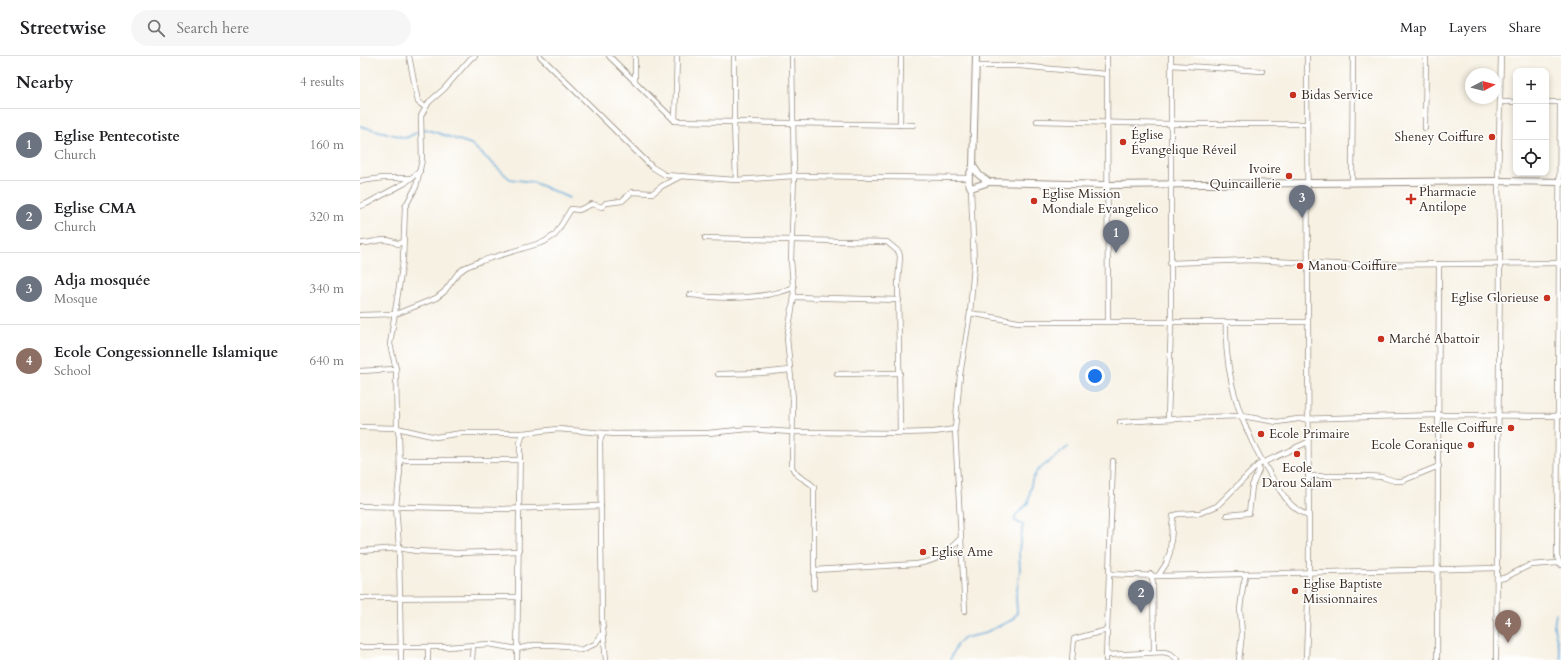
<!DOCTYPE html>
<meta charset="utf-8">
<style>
body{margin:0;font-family:Cardo,serif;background:#f6f6f6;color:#202124}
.controls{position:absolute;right:12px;top:12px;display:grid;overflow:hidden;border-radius:8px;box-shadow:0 2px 6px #0003}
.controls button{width:36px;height:36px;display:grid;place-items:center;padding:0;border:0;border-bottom:1px solid #e0e0e0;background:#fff;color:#202124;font:20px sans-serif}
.compass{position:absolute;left:1105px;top:12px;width:36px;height:36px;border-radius:50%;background:#fff;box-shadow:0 2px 6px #0003;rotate:83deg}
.you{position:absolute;left:735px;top:320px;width:14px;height:14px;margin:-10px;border:3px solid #fff;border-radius:50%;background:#1a73e8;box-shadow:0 0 0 6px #1a73e833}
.badge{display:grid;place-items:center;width:26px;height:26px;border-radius:50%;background:#1a73e8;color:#fff;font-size:13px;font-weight:700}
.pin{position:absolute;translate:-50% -33px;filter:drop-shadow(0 1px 2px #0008)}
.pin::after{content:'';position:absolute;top:21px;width:14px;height:12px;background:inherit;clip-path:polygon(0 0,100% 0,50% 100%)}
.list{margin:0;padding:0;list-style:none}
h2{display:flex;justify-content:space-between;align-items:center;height:52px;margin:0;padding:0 16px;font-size:17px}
h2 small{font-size:13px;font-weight:400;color:#757577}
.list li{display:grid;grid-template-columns:26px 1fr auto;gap:12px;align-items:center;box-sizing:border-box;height:72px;padding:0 16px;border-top:1px solid #e0e0e0}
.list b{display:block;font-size:15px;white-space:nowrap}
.list p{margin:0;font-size:13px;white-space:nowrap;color:#757577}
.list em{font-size:13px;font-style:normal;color:#757577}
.icon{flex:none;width:22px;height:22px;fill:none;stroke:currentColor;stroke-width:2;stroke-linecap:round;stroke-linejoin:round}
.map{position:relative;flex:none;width:1201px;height:604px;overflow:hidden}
header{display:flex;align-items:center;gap:24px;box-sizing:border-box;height:56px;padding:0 20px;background:#fff;border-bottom:1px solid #e0e0e0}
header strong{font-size:19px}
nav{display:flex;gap:22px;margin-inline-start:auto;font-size:14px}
.search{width:280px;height:36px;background:#f6f6f6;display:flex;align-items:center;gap:10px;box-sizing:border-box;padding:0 14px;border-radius:22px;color:#757577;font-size:15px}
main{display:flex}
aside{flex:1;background:#fff}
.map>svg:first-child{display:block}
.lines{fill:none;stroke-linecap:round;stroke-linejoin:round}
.stream{stroke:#66aadb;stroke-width:1.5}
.street-casing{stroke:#998e80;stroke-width:6}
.secondary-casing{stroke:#998e80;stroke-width:8}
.street{stroke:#fff;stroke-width:4.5}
.secondary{stroke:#fff;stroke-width:6}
.poi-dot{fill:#c8321e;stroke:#fff;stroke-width:1.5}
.labels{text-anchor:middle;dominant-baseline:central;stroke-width:3;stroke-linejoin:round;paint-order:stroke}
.poi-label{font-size:13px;fill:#3b2a1e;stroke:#fff;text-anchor:start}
</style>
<header>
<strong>Streetwise</strong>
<div class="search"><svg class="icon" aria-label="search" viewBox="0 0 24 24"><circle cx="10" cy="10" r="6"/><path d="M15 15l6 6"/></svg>Search here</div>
<nav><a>Map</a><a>Layers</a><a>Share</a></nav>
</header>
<main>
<aside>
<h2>Nearby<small>4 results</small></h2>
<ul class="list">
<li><span class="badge" style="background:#6b7280">1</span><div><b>Eglise Pentecotiste</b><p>Church</p></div><em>160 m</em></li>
<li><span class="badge" style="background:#6b7280">2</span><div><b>Eglise CMA</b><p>Church</p></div><em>320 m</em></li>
<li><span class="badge" style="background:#6b7280">3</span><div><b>Adja mosquée</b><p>Mosque</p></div><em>340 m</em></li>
<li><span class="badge" style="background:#8d6e63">4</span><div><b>Ecole Congessionnelle Islamique</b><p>School</p></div><em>640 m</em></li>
</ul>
</aside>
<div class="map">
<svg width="1201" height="604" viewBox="0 0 1201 604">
<rect width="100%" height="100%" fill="#fff"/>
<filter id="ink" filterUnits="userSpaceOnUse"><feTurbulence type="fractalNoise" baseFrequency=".025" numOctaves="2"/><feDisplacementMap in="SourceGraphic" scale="8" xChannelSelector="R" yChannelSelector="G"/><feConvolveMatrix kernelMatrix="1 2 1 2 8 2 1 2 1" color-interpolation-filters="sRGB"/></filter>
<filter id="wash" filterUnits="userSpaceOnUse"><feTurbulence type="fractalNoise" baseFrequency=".012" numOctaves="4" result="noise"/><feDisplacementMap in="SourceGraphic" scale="16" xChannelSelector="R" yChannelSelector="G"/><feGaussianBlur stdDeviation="0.9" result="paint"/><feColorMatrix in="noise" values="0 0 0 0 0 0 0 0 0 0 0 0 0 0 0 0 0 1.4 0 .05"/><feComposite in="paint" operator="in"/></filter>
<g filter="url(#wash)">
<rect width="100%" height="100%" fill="#f7f1e3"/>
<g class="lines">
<g class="stream">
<path d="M0 70 46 82 60 75"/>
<path d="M63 74 65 73 111 88 150 123 173 126 209 142"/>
<path d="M1196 557 1194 571 1201 603"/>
<path d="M590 604 597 588 604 582 622 578 652 564 657 557 656 539 660 515 659 494 663 469 655 465V460L668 447 672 424 677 415 708 391"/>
</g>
</g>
</g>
<g filter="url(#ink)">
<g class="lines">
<g class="street-casing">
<g id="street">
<path d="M49 0 58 46 65 51"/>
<path d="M180 0 292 111 305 119 376 124 434 120 608 122"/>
<path d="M249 0 315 65 553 69"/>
<path d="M374 0V66L376 124"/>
<path d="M432 0 434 120 431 204 434 241 427 282 433 343 432 411C437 423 446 422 454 431V532"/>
<path d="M747 0 748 265"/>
<path d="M811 9 902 15"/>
<path d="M615 10H660L746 18"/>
<path d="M275 25V0"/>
<path d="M1141 46H1156"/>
<path d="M1186 46H1201"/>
<path d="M1200 46 1197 501 1201 509"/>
<path d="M315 65 317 0"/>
<path d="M677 65 810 68H946"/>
<path d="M540 69 541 0"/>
<path d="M1065 72 1066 0"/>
<path d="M0 125 23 122H51"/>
<path d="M992 127 993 0"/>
<path d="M611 132 614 209 610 257 658 266H948"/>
<path d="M0 150 6 148 45 127 60 115"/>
<path d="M345 182 527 186 539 196 540 201 538 226 540 377"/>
<path d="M0 187C14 188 23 179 38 188L43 186"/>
<path d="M810 207 891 204 995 209 1201 207"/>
<path d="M330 239C337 239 344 241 351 241 375 243 413 241 434 231"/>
<path d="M434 241 539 244"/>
<path d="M0 259 36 258 76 242 84 236 98 217 106 211 121 205 184 186 195 179 211 153 219 154 232 148 242 151 246 147 262 145 272 136 293 137 302 130 321 120"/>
<path d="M866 266C864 322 883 376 913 423 924 440 928 450 948 460"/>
<path d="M0 315 36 313"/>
<path d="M358 318 402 317 430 314"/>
<path d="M477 318 540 317"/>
<path d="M808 363 811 266V0"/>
<path d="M760 366 849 361 882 360 917 366 938 363 1079 359 1201 360"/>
<path d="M0 371 37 372 76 381 102 377H163L198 373 255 378 348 377 388 373 431 376 540 377 574 376 595 373"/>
<path d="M243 377 240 385 242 563 246 604"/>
<path d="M40 404H160"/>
<path d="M948 420H1008L1022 421 1035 425H1042L1079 410"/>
<path d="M0 450 142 453 241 450"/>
<path d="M867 459 889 457 892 430 899 414 898 409"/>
<path d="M0 495 39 492 56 495 97 497 159 495"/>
<path d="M454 514 557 508C580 504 584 498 600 483"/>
<path d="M749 518 798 520 1138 512"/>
<path d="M791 518 793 527 794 596"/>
<path d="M798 520 806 508 810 496 813 460 818 458 840 457 857 450 898 409 948 386"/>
<path d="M1138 523 1144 522 1170 509 1198 507"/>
<path d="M0 542 158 541"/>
<path d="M605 555 595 373 600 319 610 257"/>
<path d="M0 591H87L129 588 157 593 174 589H192L208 590 221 594 235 588 243 577"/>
<path d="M68 591V604"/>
<path d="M747 599 804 596 811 598 818 604"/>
<path d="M41 604 39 492 36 450 40 415 39 380 37 372 36 313 30 288 43 205 45 151 56 131 62 104 61 60 69 46 84 33 111 2 115 0"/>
<path d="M112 604 113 589"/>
<path d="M157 604 160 387 163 377"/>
<path d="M712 604 714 583 747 574"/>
<path d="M746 604 753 405"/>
<path d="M879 604 882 578 880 553 883 530 886 518"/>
<path d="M946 604 949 517 947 0"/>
<path d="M1077 604 1079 208"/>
<path d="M1136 604 1140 207 1138 125 1141 0"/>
</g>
</g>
<g class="secondary-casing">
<g id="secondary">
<path d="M616 0 613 110C610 118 606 124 611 132L629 126"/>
<path d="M613 110 619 119 629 126 746 129 1138 125 1201 126"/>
</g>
</g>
<use href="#street" class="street"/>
<use href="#secondary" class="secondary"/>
</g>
</g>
<g class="poi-dot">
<circle cx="933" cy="39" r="4"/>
<circle cx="1132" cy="81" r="4"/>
<circle cx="763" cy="86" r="4"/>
<circle cx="929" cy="120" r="4"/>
<path d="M1049 137h4v4h4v4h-4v4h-4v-4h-4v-4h4z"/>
<circle cx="674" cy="145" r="4"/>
<circle cx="940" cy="210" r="4"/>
<circle cx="1187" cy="242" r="4"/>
<circle cx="1021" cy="283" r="4"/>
<circle cx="1151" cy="372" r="4"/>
<circle cx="901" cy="378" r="4"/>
<circle cx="1111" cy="389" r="4"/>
<circle cx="937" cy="398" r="4"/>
<circle cx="563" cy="496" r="4"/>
<circle cx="935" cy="535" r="4"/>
</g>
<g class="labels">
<g class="poi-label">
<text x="941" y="39">Bidas Service</text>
<text x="771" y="79">Église<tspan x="771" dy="15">Évangelique Réveil</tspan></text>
<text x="1124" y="81" text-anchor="end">Sheney Coiffure</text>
<text x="921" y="113" text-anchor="end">Ivoire<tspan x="921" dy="15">Quincaillerie</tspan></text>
<text x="1059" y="136">Pharmacie<tspan x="1059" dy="15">Antilope</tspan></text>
<text x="682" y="138">Eglise Mission<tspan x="682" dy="15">Mondiale Evangelico</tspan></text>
<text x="948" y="210">Manou Coiffure</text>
<text x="1179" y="242" text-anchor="end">Eglise Glorieuse</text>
<text x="1029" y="283">Marché Abattoir</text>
<text x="1143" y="372" text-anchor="end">Estelle Coiffure</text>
<text x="909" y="378">Ecole Primaire</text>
<text x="1103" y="389" text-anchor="end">Ecole Coranique</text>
<text x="937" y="412" text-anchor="middle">Ecole<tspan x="937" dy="15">Darou Salam</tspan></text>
<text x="571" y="496">Eglise Ame</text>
<text x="943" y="528">Eglise Baptiste<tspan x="943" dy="15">Missionnaires</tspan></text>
</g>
</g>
</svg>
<div class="controls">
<button>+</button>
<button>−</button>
<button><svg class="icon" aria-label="locate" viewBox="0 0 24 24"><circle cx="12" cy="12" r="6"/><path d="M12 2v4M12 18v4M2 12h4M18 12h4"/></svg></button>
</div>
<svg class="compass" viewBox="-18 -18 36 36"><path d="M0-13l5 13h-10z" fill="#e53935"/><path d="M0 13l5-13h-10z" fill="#757577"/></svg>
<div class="you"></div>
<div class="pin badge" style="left:756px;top:197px;background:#6b7280">1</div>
<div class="pin badge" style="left:781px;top:557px;background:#6b7280">2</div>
<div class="pin badge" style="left:942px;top:162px;background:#6b7280">3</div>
<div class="pin badge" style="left:1148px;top:587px;background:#8d6e63">4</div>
</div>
</main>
